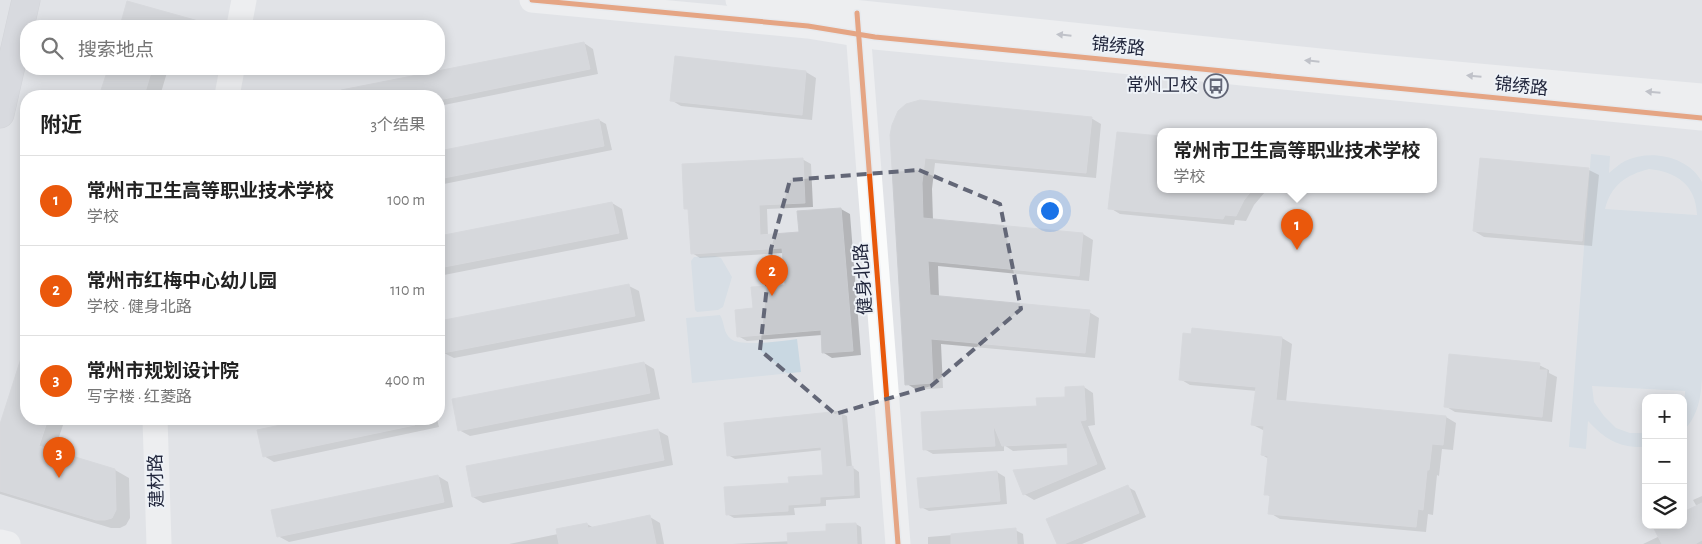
<!DOCTYPE html>
<html lang="zh">
<meta charset="utf-8">
<style>
body{margin:0;font-family:"Alegreya Sans","Noto Sans SC",sans-serif;background:#f6f6f6;color:#222}
.controls{position:absolute;right:15px;bottom:15px;display:grid;overflow:hidden;border-radius:10px;box-shadow:0 2px 12px #0003}
.controls button{width:45px;height:45px;display:grid;place-items:center;padding:0;border:0;border-bottom:1px solid #e0e0e0;background:#fff;color:#222;font:25px sans-serif}
.you{position:absolute;left:1049px;top:210px;width:18px;height:18px;margin:-12px;border:4px solid #fff;border-radius:50%;background:#1a73e8;box-shadow:0 0 0 8px #1a73e833}
.badge{display:grid;place-items:center;width:32px;height:32px;border-radius:50%;background:#ea580c;color:#fff;font-size:16px;font-weight:700}
.pin{position:absolute;translate:-50% -41px;filter:drop-shadow(0 1px 2px #0008)}
.pin::after{content:'';position:absolute;top:26px;width:18px;height:15px;background:inherit;clip-path:polygon(0 0,100% 0,50% 100%)}
.popup{position:absolute;left:1157px;top:128px;width:280px;height:65px;box-sizing:border-box;display:grid;place-content:center;border-radius:10px;background:#fff;filter:drop-shadow(0 1px 4px #0005);font-size:16px;white-space:nowrap;color:#767676}
.popup b{font-size:19px;color:#222}
.popup::after{content:'';position:absolute;left:50%;top:100%;margin-left:-10px;border:10px solid transparent;border-top-color:#fff}
.list{margin:0;padding:0;list-style:none}
h2{display:flex;justify-content:space-between;align-items:center;height:65px;margin:0;padding:0 20px;font-size:21px}
h2 small{font-size:16px;font-weight:400;color:#767676}
.list li{display:grid;grid-template-columns:32px 1fr auto;gap:15px;align-items:center;box-sizing:border-box;height:90px;padding:0 20px;border-top:1px solid #e0e0e0}
.list b{display:block;font-size:19px;white-space:nowrap}
.list p{margin:0;font-size:16px;white-space:nowrap;color:#767676}
.list em{font-size:16px;font-style:normal;color:#767676}
.icon{flex:none;width:28px;height:28px;fill:none;stroke:currentColor;stroke-width:2;stroke-linecap:round;stroke-linejoin:round}
.map{position:relative;flex:none;width:1702px;height:544px;overflow:hidden}
.search{position:absolute;background:#fff;box-shadow:0 2px 12px #0003;left:20px;top:20px;width:425px;height:55px;display:flex;align-items:center;gap:12px;box-sizing:border-box;padding:0 18px;border-radius:20px;color:#767676;font-size:19px}
.panel{position:absolute;background:#fff;box-shadow:0 2px 12px #0003;left:20px;top:90px;width:425px;height:335px;border-radius:20px}
.map>svg:first-child{display:block}
.green{fill:#c9d8e2;fill-rule:evenodd}
.shadow{fill:#0003}
.building{fill:#c8cace;stroke:#caccd0}
.lines{fill:none;stroke-linecap:round;stroke-linejoin:round}
.major-casing{stroke:#bfc1c7;stroke-width:29}
.minor{stroke:#fafbfb;stroke-width:25}
.major{stroke:#ccced4;stroke-width:28}
.cycleway-casing{stroke:#eef2f7;stroke-width:8}
.cycleway{stroke:#e8590c;stroke-width:5}
.oneway{fill:#979aa4}
.marked{fill:none;stroke:#636777;stroke-width:4;stroke-dasharray:10 6;stroke-linejoin:round}
.labels{text-anchor:middle;dominant-baseline:central;stroke-width:4;stroke-linejoin:round;paint-order:stroke}
.street-label{font-size:18px;fill:#1f243a;stroke:#eef2f7}
.poi-label{font-size:18px;fill:#1f243a;stroke:#eef2f7;text-anchor:end}
</style>
<div class="map">
<svg width="1702" height="544" viewBox="0 0 1702 544">
<rect width="100%" height="100%" fill="#e1e3e7"/>
<g class="green">
<path d="M1591 154 1610 156 1609 173C1614 169 1619 164 1625 161 1650 149 1688 156 1702 182V378C1701 397 1698 417 1683 431L1685 391 1592 386 1594 402 1604 416 1616 428 1630 433H1646V447C1619 448 1606 440 1588 421L1586 449 1569 447ZM1649 169C1677 172 1696 185 1697 215L1605 209C1611 185 1626 175 1649 169Z"/>
<path d="M715 256 721 258 732 277 723 307 718 310 697 312 695 310 691 261 694 257Z"/>
<path d="M720 315C725 323 723 333 731 339 741 347 783 341 797 339L801 372 692 383 686 318Z"/>
</g>
<g class="shadow">
<path d="M128 3 206 25 209 26H121Z"/>
<path d="M375 21 380 24 381 26H333L350 23 354 25Z"/>
<path d="M584 43 593 49 598 74 439 106V96H316Z"/>
<path d="M676 58 806 72 816 78 812 120 681 106 671 100Z"/>
<path d="M108 69H168L160 96H100Z"/>
<path d="M187 69H210L208 75Z"/>
<path d="M1091 118 1101 124 1096 178 935 163 932 189 933 220 1083 234 1093 240 1089 281 938 266 939 297 1089 312 1099 318 1095 358 941 344 943 388 917 390 907 384 891 135Z"/>
<path d="M599 120 606 124 612 150 439 185V152Z"/>
<path d="M802 159 811 164 813 207 767 209 768 236 800 233 798 212 841 209 850 214 861 355 832 358 824 353 822 335 747 341 738 336 754 310 786 286 784 253 700 258 692 253 689 210 686 208Z"/>
<path d="M1589 170 1599 175 1592 246 1484 237 1474 231Z"/>
<path d="M1161 189H1271L1265 192 1254 205 1246 221 1235 220 1234 225 1120 214 1110 208Z"/>
<path d="M612 203 622 209 628 239 439 276V237Z"/>
<path d="M629 286 639 291 645 321 454 358 444 353 439 323Z"/>
<path d="M1282 338 1292 344 1286 402 1446 417 1456 423 1453 450 1442 449 1439 476 1437 475 1433 515 1428 514 1426 532 1280 519 1270 513 1271 497 1266 494 1269 459 1262 455 1265 431 1253 425 1257 391 1190 385 1180 379Z"/>
<path d="M26 347V419H65L54 452 115 470 129 478 130 518 126 525 120 528H111L0 494V429Z"/>
<path d="M644 363 654 369 660 399 470 436 459 430Z"/>
<path d="M1539 365 1549 370V373L1557 377 1552 422 1455 412 1445 406Z"/>
<path d="M1084 387 1093 393 1095 425 1088 426 1106 469 1034 500 1024 494 1069 466 1068 448 1013 451 1004 445V451L933 454 924 449 1067 398Z"/>
<path d="M840 413 847 416 852 467 859 472 860 498 826 500V506L794 508 795 515 734 518 727 514 790 484 824 476 823 450 735 459 728 455Z"/>
<path d="M315 419H437L439 427 274 462 264 456 258 431Z"/>
<path d="M657 430 668 436 673 465 483 503 473 497Z"/>
<path d="M997 472 1005 477 1007 504 929 511 921 507 918 479Z"/>
<path d="M438 476 448 482 453 507 289 542 278 536Z"/>
<path d="M1128 487 1135 491 1146 517 1082 544H1058Z"/>
<path d="M1702 496V544H1643L1683 525 1697 507 1693 500Z"/>
<path d="M650 517 660 523 664 544H509L558 534 587 524 594 528Z"/>
<path d="M856 524 861 527 862 544H732L794 541Z"/>
<path d="M1015 530 1023 534 1024 544H928V537Z"/>
</g>
<g class="building">
<path d="M127 1 202 22 201 26H120Z"/>
<path d="M584 42 590 69 439 100V96H342L341 90Z"/>
<path d="M675 56 806 71 802 115 670 101Z"/>
<path d="M108 69H152L144 96H99Z"/>
<path d="M920 100 1092 117 1086 173 925 158 922 183 923 218 1083 233 1079 276 928 261 930 295 1090 310 1085 353 931 339 933 383 905 385 890 135 892 125 898 111 906 104Z"/>
<path d="M599 119 604 146 439 179V151Z"/>
<path d="M1117 132 1161 136V189H1253L1244 200 1236 216 1225 215 1223 219 1108 209Z"/>
<path d="M803 158 805 203 759 205 760 235 799 232 797 211 841 208 853 351 822 353 821 330 737 337 735 310 753 308 751 287 785 285 782 248 691 254 688 209H684L682 164Z"/>
<path d="M1480 158 1589 168 1582 241 1473 231Z"/>
<path d="M612 202 619 233 439 268V236Z"/>
<path d="M629 284 635 316 443 353 439 331V321Z"/>
<path d="M1192 328 1282 337 1276 400 1446 416 1443 445 1432 444 1429 470H1427L1423 510 1418 509 1416 527 1268 514 1270 495H1264L1268 456 1261 455 1264 426 1251 425 1256 387 1179 380 1183 333 1191 334Z"/>
<path d="M23 352H26V419H48L39 446 115 469 116 510 112 518 105 520H96L0 491V424Z"/>
<path d="M1449 354 1540 363 1539 370H1547L1542 417 1444 407Z"/>
<path d="M644 362 650 393 458 431 452 399Z"/>
<path d="M1084 386 1086 420 1080 421 1097 464 1023 495 1013 470 1068 465 1067 443 1002 446 993 424 995 446 923 450 921 412 1037 406 1036 398 1065 397V387Z"/>
<path d="M841 411 846 467 853 466 854 495 820 497V503L788 505V511L726 515 724 487 789 483 788 477 823 475 821 447 727 456 724 423Z"/>
<path d="M309 419H414L415 425 263 457 257 430Z"/>
<path d="M658 429 664 460 472 497 466 466Z"/>
<path d="M997 471 1000 501 920 508 917 478Z"/>
<path d="M438 475 444 502 277 537 271 510Z"/>
<path d="M1128 485 1139 513 1064 544H1057L1046 519Z"/>
<path d="M1702 503V540L1695 544H1662L1652 525H1683V512Z"/>
<path d="M650 515 656 544H559L556 529 587 523 588 528Z"/>
<path d="M856 523 857 544H788L787 533 826 531V524Z"/>
<path d="M1016 528 1017 544H951V534Z"/>
</g>
<g class="lines">
<g class="major-casing">
<path id="major" d="M0 114 26 0"/>
</g>
<g class="minor">
<path d="M532 0 808 26 875 37 1702 118"/>
<path d="M738 0 1378 67 1702 96"/>
<path d="M857 18 898 544"/>
<path d="M239 26 244 0"/>
<path d="M227 96 232 69"/>
<path d="M155 419 159 544"/>
<path d="M0 542 8 544"/>
</g>
<use href="#major" class="major"/>
<g class="cycleway-casing">
<g id="cycleway">
<path d="M532 0 808 26 875 37 1702 118"/>
<path d="M857 13 898 544"/>
</g>
</g>
<use href="#cycleway" class="cycleway"/>
</g>
<defs><path id="oneway-solid" d="M-6-.8H1V-3.2L6.5 0L1 3.2V.8H-6Z" transform="scale(1.25)"/></defs>
<g class="oneway">
<use href="#oneway-solid" transform="translate(1064 35) rotate(-174)"/>
<use href="#oneway-solid" transform="translate(1312 61) rotate(-174)"/>
<use href="#oneway-solid" transform="translate(1474 76) rotate(-175)"/>
<use href="#oneway-solid" transform="translate(1653 92) rotate(-175)"/>
</g>
<path d="M0 0H1702V544H0ZM919 170 1000 204 1021 309 931 386 835 414 760 350 771 249 790 180Z" fill="#e1e3e7" fill-opacity=".55" fill-rule="evenodd"/>
<path class="marked" d="M919 170 1000 204 1021 309 931 386 835 414 760 350 771 249 790 180Z"/>
<defs>
<g id="bus-ring" transform="scale(1.25)"><circle r="9.5" fill="#eef2f7" stroke="#636777" stroke-width="1.5"/><path d="M-5-6H5V4H4V6H2V4H-2V6H-4V4H-5ZM-3.5-4V0h7V-4ZM-3.5 1.2v1.5H-2V1.2ZM2 1.2v1.5H3.5V1.2Z" fill="#636777"/></g>
</defs>
<g fill-rule="evenodd">
<use href="#bus-ring" x="1216" y="86"/>
</g>
<g class="labels">
<g class="street-label">
<text transform="translate(1118 47) rotate(6)">锦绣路</text>
<text transform="translate(1521 87) rotate(6)">锦绣路</text>
<text transform="translate(864 279) rotate(-94)">健身北路</text>
<text transform="translate(157 481) rotate(-92)">建材路</text>
</g>
<g class="poi-label">
<text x="1198" y="86">常州卫校</text>
</g>
</g>
</svg>
<div class="controls">
<button>+</button>
<button>−</button>
<button><svg class="icon" aria-label="layers" viewBox="0 0 24 24"><path d="M12 4l9 5-9 5-9-5zM3 14l9 5 9-5"/></svg></button>
</div>
<div class="you"></div>
<div class="pin badge" style="left:1297px;top:250px">1</div>
<div class="popup"><b>常州市卫生高等职业技术学校</b>学校</div>
<div class="pin badge" style="left:772px;top:296px">2</div>
<div class="pin badge" style="left:59px;top:478px">3</div>
<div class="search"><svg class="icon" aria-label="search" viewBox="0 0 24 24"><circle cx="10" cy="10" r="6"/><path d="M15 15l6 6"/></svg>搜索地点</div>
<section class="panel">
<h2>附近<small>3个结果</small></h2>
<ul class="list">
<li><span class="badge">1</span><div><b>常州市卫生高等职业技术学校</b><p>学校</p></div><em>100 m</em></li>
<li><span class="badge">2</span><div><b>常州市红梅中心幼儿园</b><p>学校 · 健身北路</p></div><em>110 m</em></li>
<li><span class="badge">3</span><div><b>常州市规划设计院</b><p>写字楼 · 红菱路</p></div><em>400 m</em></li>
</ul>
</section>
</div>
